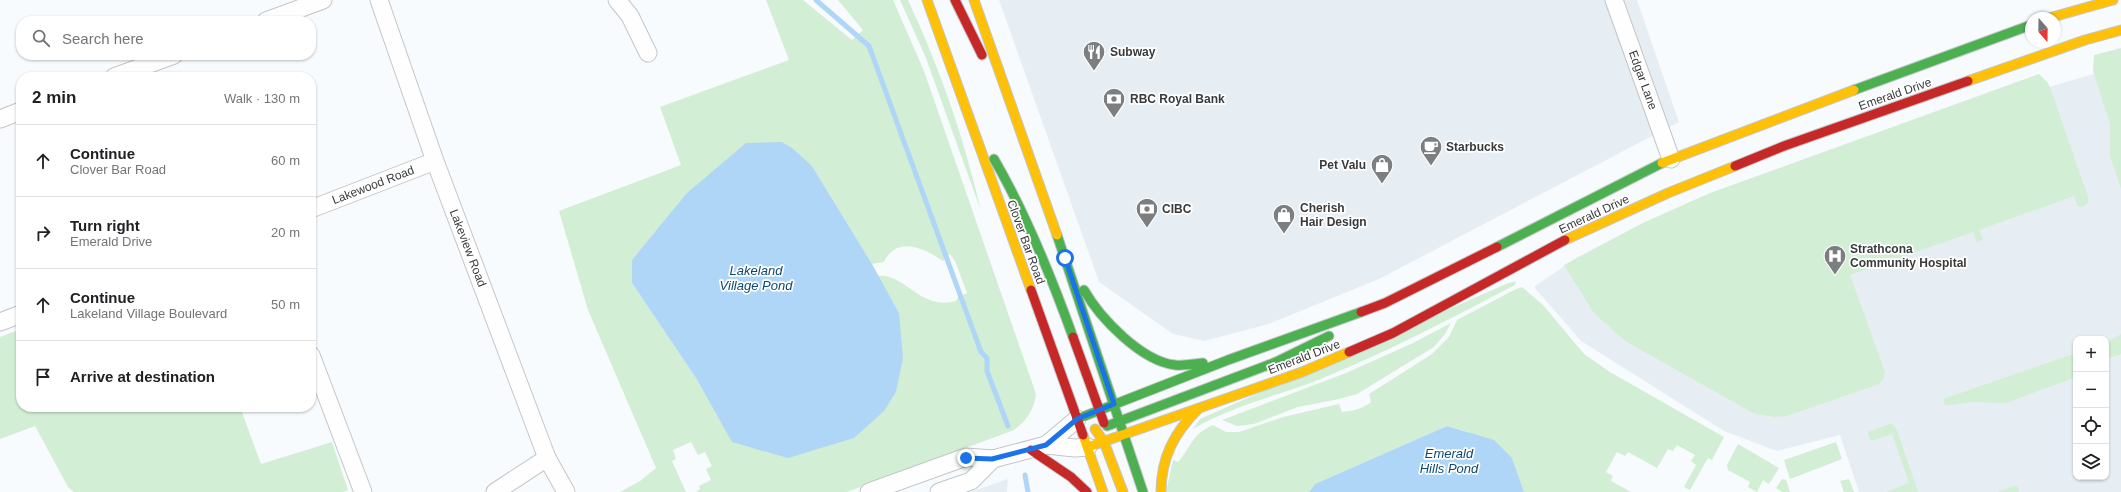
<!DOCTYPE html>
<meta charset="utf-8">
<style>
body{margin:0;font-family:Helvetica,sans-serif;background:#f2f2f2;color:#202124}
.controls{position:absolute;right:12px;bottom:12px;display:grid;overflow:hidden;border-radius:8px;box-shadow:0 1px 3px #0004}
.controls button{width:36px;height:36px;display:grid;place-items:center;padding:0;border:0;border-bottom:1px solid #e0e0e0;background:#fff;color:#202124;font:20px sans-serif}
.compass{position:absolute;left:2025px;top:12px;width:36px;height:36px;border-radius:50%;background:#fff;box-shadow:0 1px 3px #0004;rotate:160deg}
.stop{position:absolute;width:12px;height:12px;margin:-9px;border:3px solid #1a73e8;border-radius:50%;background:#fff}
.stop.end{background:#1a73e8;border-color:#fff;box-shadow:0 1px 4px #0008}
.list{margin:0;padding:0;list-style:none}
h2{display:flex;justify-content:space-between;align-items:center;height:52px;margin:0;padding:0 16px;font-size:17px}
h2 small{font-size:13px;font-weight:400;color:#757577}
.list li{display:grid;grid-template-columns:26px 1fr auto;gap:12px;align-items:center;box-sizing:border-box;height:72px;padding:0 16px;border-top:1px solid #e0e0e0}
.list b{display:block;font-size:15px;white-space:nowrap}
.list p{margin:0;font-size:13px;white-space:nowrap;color:#757577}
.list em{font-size:13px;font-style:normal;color:#757577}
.icon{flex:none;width:22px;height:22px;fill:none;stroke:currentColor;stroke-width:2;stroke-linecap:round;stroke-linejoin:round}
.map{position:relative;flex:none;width:2121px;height:492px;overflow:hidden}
.search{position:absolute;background:#fff;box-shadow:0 1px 3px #0004;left:16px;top:16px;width:300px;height:44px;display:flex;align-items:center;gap:10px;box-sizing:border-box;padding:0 14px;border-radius:16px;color:#757577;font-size:15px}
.panel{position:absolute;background:#fff;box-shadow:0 1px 3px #0004;left:16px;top:72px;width:300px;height:340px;border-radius:16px}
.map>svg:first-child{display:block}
.built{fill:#e7eef3;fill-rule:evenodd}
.green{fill:#d2eed4;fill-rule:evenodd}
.water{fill:#afd5f7}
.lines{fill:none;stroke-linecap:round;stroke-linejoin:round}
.stream{stroke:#afd5f7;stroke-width:5}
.street-casing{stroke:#c3c6c7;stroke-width:19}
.fast-casing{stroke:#c3c6c7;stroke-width:11}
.slow-casing{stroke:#c3c6c7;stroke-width:11}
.jam-casing{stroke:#c3c6c7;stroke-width:11}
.street{stroke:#fefeff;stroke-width:17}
.fast{stroke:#4caf50;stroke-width:9}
.slow{stroke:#ffc107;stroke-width:9}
.jam{stroke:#c62828;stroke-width:9}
.route{stroke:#1a73e8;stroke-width:5}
.labels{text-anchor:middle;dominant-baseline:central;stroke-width:3.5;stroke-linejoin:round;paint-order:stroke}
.poi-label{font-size:12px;font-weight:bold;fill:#393a3c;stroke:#fff;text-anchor:start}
.street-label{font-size:12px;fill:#393a3c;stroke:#fff}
.water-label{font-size:13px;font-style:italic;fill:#0c4874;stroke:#fff}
</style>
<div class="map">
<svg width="2121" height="492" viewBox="0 0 2121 492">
<rect width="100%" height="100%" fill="#f8fbfd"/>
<g class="built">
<path d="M999 0H1637L1679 122 1379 279 1269 324 1204 341 1173 334 1099 282Z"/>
<path d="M2121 66V492H1859L1840 435 1777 451 1724 431 1581 341 1534 287 1576 258 1643 223 1692 201 2042 89ZM2076 339H2106V477H2076Z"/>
<path d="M1008 479 1007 492H970Z"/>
</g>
<g class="green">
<path d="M766 0H803L852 40 863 30 838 0H893L924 71 1036 394C1034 410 1027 420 1014 430L847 492H696L700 489 699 486 711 480 706 469 712 466 705 452 698 455 691 442 673 450 676 459 672 461 686 492H620L640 481 656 468 588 310 559 211 681 165 660 107 789 60ZM812 166 872 264 884 262C897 235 924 248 943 261L950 254 955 261 967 293 958 297 956 301C920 311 904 272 878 276L899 313 732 441 696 378 632 283V260L655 234Z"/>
<path d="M900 0H908C940 68 964 138 981 211L926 58Z"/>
<path d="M2121 48V189L2110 156V124L2093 71 2094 55Z"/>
<path d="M2039 74 2048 83 2051 90 2089 200 2086 205 2078 207 2074 196 1979 230 1983 240 1977 242 1973 232 1850 275 1885 372 1884 378 1879 384 1787 416 1773 417 1753 413 1625 341 1594 313 1565 267 1564 265 1643 223 1710 193Z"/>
<path d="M1516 281 1515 285C1452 318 1389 351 1323 378 1281 395 1233 405 1193 429L1200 419 1506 284Z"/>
<path d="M1522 287 1543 305 1584 354 1610 372 1724 437 1712 460 1708 458 1690 490 1684 487 1696 465 1691 461 1695 455 1677 445 1673 451 1668 449 1657 468 1628 452 1625 456 1617 452 1606 472 1613 476 1611 481 1631 492H1524L1512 458 1468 432 1447 426 1315 484 1309 492H1166L1173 460 1178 462C1193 445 1190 436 1213 425L1226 432H1239L1283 417 1339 404 1342 412C1353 411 1362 409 1371 402L1369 394 1432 354 1449 337 1457 320 1516 289Z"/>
<path d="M1451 323 1445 334 1434 347 1357 394 1339 399 1298 407 1254 424 1237 426 1222 420 1346 373 1413 343Z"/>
<path d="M21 329V407H240L261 464 332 442 348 490 343 492H74L68 487 35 426 0 439V337Z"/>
<path d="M2121 334V354L2106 359V343Z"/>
<path d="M2076 353V377L2006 403 1970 402 1945 406 1943 399Z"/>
<path d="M1892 423 1897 430 1918 492H1886L1909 483 1892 434 1872 441 1869 438 1868 432Z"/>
<path d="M1836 442 1842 459 1790 479 1784 460Z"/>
<path d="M1738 444 1779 468 1769 484 1763 480 1757 492 1748 487 1750 482 1728 470 1727 465Z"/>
<path d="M1782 479 1786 480 1790 492H1782L1776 488Z"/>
<path d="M1849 479 1854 492H1844L1840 481Z"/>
<path d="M2017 485 2019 492H1997Z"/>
</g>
<g class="water">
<path d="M782 142 792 148 812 166 872 264 899 313 903 358 896 392 884 411 854 438 788 458 732 442 696 378 632 283V260L687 193 746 143Z"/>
<path d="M1447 426 1494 440 1512 458 1524 492H1309L1315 484Z"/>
</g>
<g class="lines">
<g class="stream">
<path d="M816 0 869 46 981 352 987 358V371L1008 426"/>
<path d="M1025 475 1028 492"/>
</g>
<g class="street-casing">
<g id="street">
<path d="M379 0 435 161 547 458 566 492"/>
<path d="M617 0 630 16 648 53"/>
<path d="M1614 0 1671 159"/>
<path d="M266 21 323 0"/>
<path d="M114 77 174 55"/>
<path d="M0 119 21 111"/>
<path d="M311 209 435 161"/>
<path d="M0 322 21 314"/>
<path d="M311 355 363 492"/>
<path d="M1046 445 1077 419"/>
<path d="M495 492 547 458"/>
<path d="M869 492 966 457 993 459 1046 445 1075 448 1088 447"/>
<path d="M939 492 971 481 993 459"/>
</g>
</g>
<g class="fast-casing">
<g id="fast">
<path d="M1854 90 2031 25"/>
<path d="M994 159C1026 214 1051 276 1073 337"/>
<path d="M1057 235 1143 492"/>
<path d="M1497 247 1662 163"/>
<path d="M1084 290C1100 318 1141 361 1175 365 1184 366 1194 364 1203 363"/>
<path d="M1077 419 1228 360 1361 312"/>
<path d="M1107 426 1276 362 1329 336"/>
</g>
</g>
<g class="slow-casing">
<g id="slow">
<path d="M927 0 1031 290"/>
<path d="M974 0 1057 235"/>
<path d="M2049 18 2113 0"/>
<path d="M1968 81 2085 40 2121 30"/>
<path d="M1662 163 1854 90"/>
<path d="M1565 240 1668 193 1735 166"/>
<path d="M1095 429 1104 442 1123 492"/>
<path d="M1083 435 1103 492"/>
<path d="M1088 447 1302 372 1349 352"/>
<path d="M1161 492C1161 458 1174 433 1198 409"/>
</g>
</g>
<g class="jam-casing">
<g id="jam">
<path d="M955 0 982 55"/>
<path d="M1735 166 1784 146 1968 81"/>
<path d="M1031 290 1083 435"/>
<path d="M1361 312 1385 303 1497 247"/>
<path d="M1073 337 1104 423"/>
<path d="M1349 352 1393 333 1565 240"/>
<path d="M1031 450 1071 477 1087 492"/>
</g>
</g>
<use href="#street" class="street"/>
<use href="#fast" class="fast"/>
<use href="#slow" class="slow"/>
<use href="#jam" class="jam"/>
</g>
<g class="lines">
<path class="route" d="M966 458 992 459 1046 445 1077 419 1114 404 1065 258"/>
</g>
<defs>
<g id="restaurant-pin" transform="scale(1.15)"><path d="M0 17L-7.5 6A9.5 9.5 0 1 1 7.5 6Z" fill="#7c7e80" stroke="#fff"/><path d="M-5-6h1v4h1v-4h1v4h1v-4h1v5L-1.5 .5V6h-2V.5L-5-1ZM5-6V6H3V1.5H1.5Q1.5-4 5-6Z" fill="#fff"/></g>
<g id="bank-pin" transform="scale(1.15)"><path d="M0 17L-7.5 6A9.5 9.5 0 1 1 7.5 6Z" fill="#7c7e80" stroke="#fff"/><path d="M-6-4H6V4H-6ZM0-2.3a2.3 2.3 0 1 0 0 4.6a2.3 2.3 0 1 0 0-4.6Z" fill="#fff"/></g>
<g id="cafe-pin" transform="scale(1.15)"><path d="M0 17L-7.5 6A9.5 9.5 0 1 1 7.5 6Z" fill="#7c7e80" stroke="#fff"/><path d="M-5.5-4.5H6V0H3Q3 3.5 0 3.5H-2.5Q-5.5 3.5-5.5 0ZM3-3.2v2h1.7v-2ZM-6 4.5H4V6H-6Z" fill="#fff"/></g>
<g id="shop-pin" transform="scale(1.15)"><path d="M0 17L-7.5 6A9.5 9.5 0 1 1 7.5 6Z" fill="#7c7e80" stroke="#fff"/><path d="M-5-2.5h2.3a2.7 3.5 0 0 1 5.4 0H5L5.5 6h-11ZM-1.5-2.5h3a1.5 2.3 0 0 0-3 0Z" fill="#fff"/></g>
<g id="hospital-pin" transform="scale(1.15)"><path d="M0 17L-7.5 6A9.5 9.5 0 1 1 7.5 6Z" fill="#7c7e80" stroke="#fff"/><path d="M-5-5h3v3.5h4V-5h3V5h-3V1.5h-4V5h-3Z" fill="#fff"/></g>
</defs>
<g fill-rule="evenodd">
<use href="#restaurant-pin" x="1094" y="52"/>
<use href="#bank-pin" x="1114" y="99"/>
<use href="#cafe-pin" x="1431" y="147"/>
<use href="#shop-pin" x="1382" y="165"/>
<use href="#bank-pin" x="1147" y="209"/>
<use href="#shop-pin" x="1284" y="215"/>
<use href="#hospital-pin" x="1835" y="256"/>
</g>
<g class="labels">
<g class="poi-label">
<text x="1110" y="52">Subway</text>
<text x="1130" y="99">RBC Royal Bank</text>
<text x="1446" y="147">Starbucks</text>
<text x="1366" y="165" text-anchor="end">Pet Valu</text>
<text x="1300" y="208">Cherish<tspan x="1300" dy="14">Hair Design</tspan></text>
<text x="1162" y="209">CIBC</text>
<text x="1850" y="249">Strathcona<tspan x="1850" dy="14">Community Hospital</tspan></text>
</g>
<g class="street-label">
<text transform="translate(1643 80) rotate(70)">Edgar Lane</text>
<text transform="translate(1895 94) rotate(-19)">Emerald Drive</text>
<text transform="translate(373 185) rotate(-21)">Lakewood Road</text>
<text transform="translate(1594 214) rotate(-25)">Emerald Drive</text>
<text transform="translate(1026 242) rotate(70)">Clover Bar Road</text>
<text transform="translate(468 248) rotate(69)">Lakeview Road</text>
<text transform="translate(1304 357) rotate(-21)">Emerald Drive</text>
</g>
<g class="water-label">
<text x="756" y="270">Lakeland<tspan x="756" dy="15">Village Pond</tspan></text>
<text x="1449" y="453">Emerald<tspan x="1449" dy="15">Hills Pond</tspan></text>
</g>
</g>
</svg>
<div class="controls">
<button>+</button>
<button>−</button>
<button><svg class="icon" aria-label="locate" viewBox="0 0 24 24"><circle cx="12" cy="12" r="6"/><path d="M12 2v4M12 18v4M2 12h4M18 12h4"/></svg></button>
<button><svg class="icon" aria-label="layers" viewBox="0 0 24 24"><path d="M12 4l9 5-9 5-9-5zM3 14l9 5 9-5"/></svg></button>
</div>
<svg class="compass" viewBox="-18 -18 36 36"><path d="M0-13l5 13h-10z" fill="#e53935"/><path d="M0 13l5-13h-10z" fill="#757577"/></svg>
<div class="stop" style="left:1065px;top:258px"></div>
<div class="stop end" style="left:966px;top:458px"></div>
<div class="search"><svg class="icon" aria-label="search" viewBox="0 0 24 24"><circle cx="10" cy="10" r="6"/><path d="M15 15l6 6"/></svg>Search here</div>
<section class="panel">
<h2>2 min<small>Walk · 130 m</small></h2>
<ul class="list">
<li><svg class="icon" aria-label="ahead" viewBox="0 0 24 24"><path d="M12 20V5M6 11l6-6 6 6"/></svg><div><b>Continue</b><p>Clover Bar Road</p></div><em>60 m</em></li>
<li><svg class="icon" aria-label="right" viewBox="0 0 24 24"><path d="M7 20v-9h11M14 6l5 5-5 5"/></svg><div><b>Turn right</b><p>Emerald Drive</p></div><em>20 m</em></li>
<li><svg class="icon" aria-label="ahead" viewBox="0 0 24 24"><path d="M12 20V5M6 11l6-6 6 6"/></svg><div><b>Continue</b><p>Lakeland Village Boulevard</p></div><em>50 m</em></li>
<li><svg class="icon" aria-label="arrive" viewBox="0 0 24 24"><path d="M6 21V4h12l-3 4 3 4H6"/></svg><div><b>Arrive at destination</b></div></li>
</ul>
</section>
</div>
